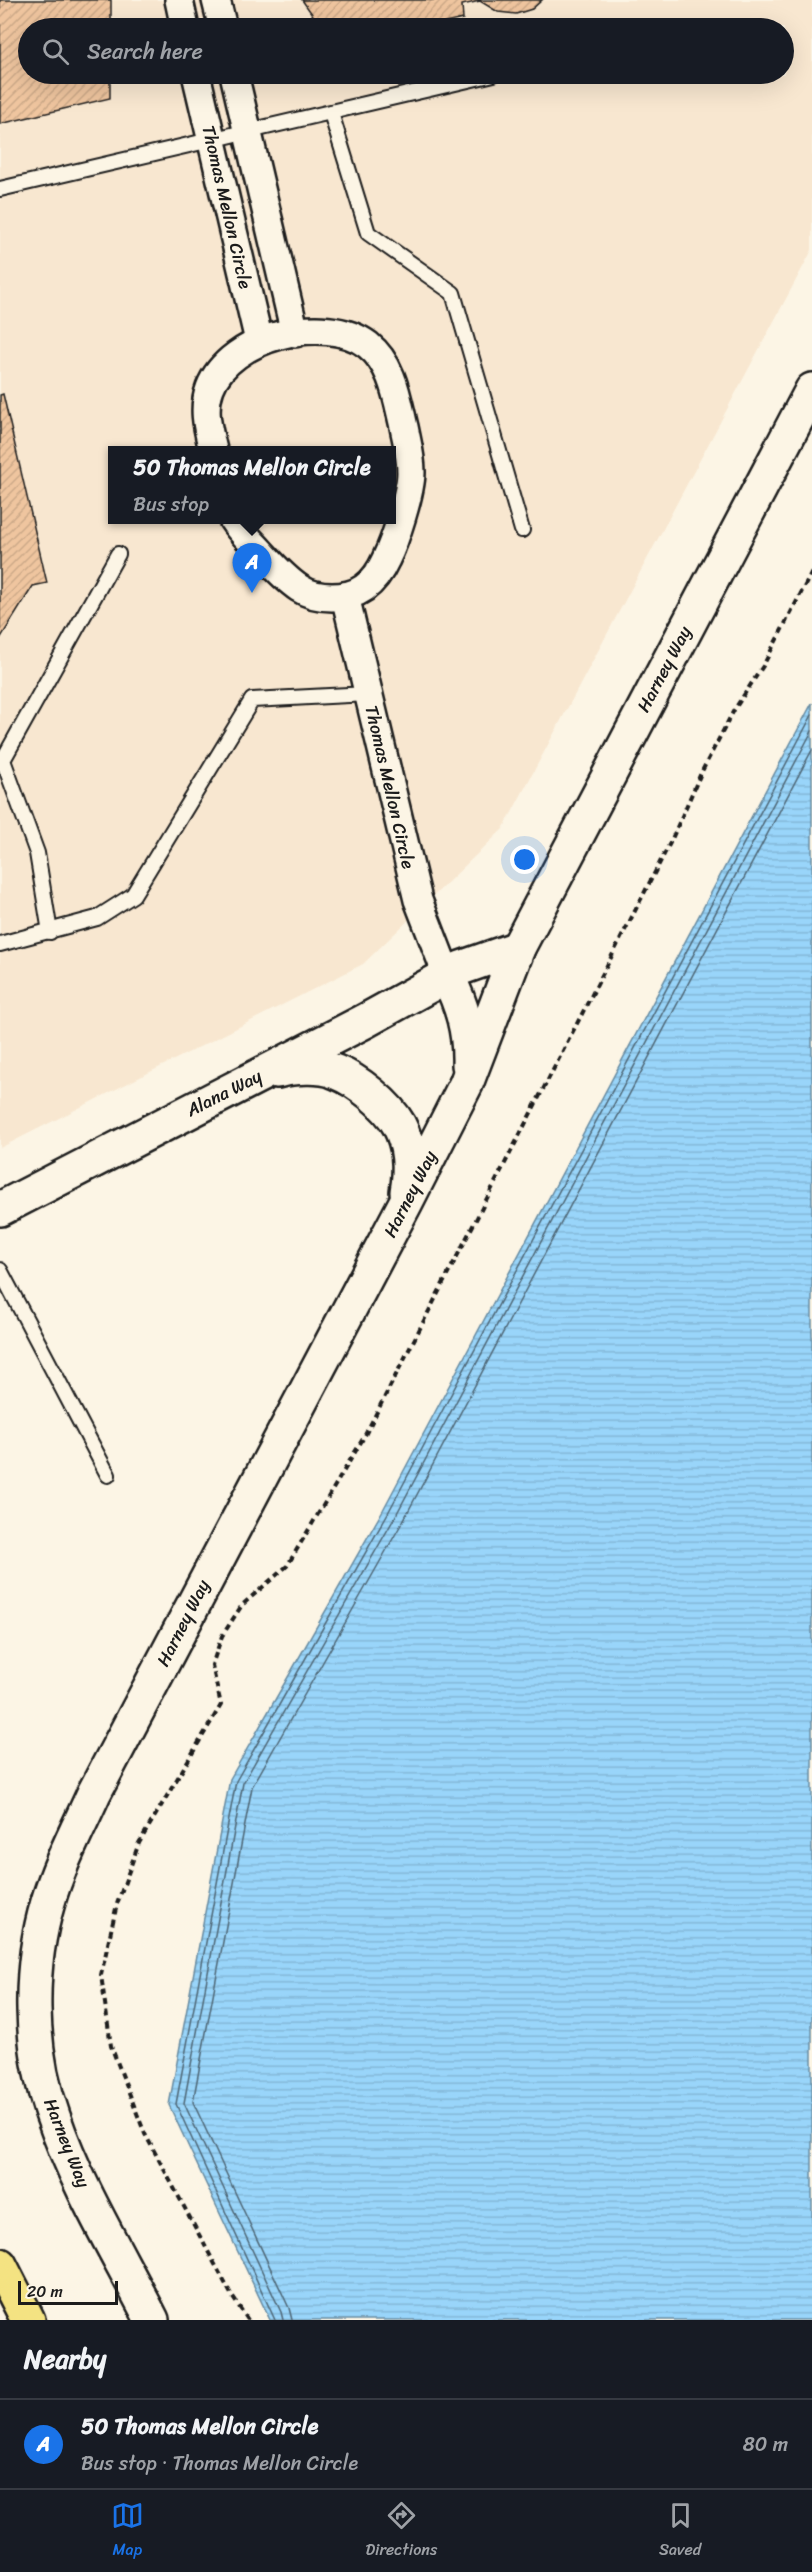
<!DOCTYPE html>
<meta charset="utf-8">
<style>
body{margin:0;font-family:Sriracha,sans-serif;background:#20242c;color:#f1f3f6}
.scale{position:absolute;left:18px;bottom:15px;width:100px;box-sizing:border-box;padding-left:6px;border:3px solid #1c1c1c;border-top:0;font-size:16px;line-height:21px;white-space:nowrap;color:#1c1c1c;-webkit-text-stroke:4px #fcf5e5;paint-order:stroke}
.you{position:absolute;left:525px;top:860px;width:21px;height:21px;margin:-15px;border:4px solid #fff;border-radius:50%;background:#1a73e8;box-shadow:0 0 0 9px #1a73e833}
.badge{display:grid;place-items:center;width:39px;height:39px;border-radius:50%;background:#1a73e8;color:#fff;font-size:20px;font-weight:700}
.pin{position:absolute;translate:-50% -50px;filter:drop-shadow(0 2px 3px #0008)}
.pin::after{content:'';position:absolute;top:32px;width:21px;height:18px;background:inherit;clip-path:polygon(0 0,100% 0,50% 100%)}
.popup{position:absolute;left:108px;top:446px;width:288px;height:78px;box-sizing:border-box;display:grid;place-content:center;border-radius:0px;background:#171b24;filter:drop-shadow(0 2px 4px #0005);font-size:20px;white-space:nowrap;color:#9ea1a6}
.popup b{font-size:22px;color:#f1f3f6}
.popup::after{content:'';position:absolute;left:50%;top:100%;margin-left:-12px;border:12px solid transparent;border-top-color:#171b24}
.list{margin:0;padding:0;list-style:none}
h2{display:flex;justify-content:space-between;align-items:center;height:78px;margin:0;padding:0 24px;font-size:26px}
h2 small{font-size:20px;font-weight:400;color:#9ea1a6}
.list li{display:grid;grid-template-columns:39px 1fr auto;gap:18px;align-items:center;box-sizing:border-box;height:90px;padding:0 24px;border-top:2px solid #363941}
.list b{display:block;font-size:22px;white-space:nowrap}
.list p{margin:0;font-size:20px;white-space:nowrap;color:#9ea1a6}
.list em{font-size:20px;font-style:normal;color:#9ea1a6}
.icon{flex:none;width:33px;height:33px;fill:none;stroke:currentColor;stroke-width:2;stroke-linecap:round;stroke-linejoin:round}
.map{position:relative;flex:none;width:812px;height:2320px;overflow:hidden}
.search{position:absolute;background:#171b24;box-shadow:0 6px 24px #0002;left:18px;right:18px;top:18px;height:66px;display:flex;align-items:center;gap:15px;box-sizing:border-box;padding:0 21px;border-radius:33px;color:#9ea1a6;font-size:22px}
.sheet{height:168px;background:#171b24}
nav{display:flex;justify-content:space-around;align-items:center;box-sizing:border-box;height:84px;border-top:2px solid #363941;background:#171b24;font-size:16px;color:#9ea1a6}
nav a{display:grid;justify-items:center;gap:3px}
nav .on{color:#1a73e8}
.map>svg:first-child{display:block}
.built{fill:#f8e7d0;fill-rule:evenodd}
.water{fill:url(#water-rules);stroke:#678ba1;stroke-width:1.5}
.lines{fill:none;stroke-linecap:round;stroke-linejoin:round}
.shore{stroke:#4e6675;stroke-width:1.5}
.building{fill:url(#building-hatch);stroke:#1c1c1c;stroke-width:1.5}
.lane-casing{stroke:#1c1c1c;stroke-width:18}
.street-casing{stroke:#1c1c1c;stroke-width:32}
.secondary-casing{stroke:#1c1c1c;stroke-width:38}
.highway-casing{stroke:#1c1c1c;stroke-width:38}
.path{stroke:#1c1c1c;stroke-width:4;stroke-dasharray:6 4.5;stroke-linecap:butt}
.lane{stroke:#fcf5e5;stroke-width:14}
.street{stroke:#fcf5e5;stroke-width:27}
.secondary{stroke:#fcf5e5;stroke-width:33}
.highway{stroke:#f4e382;stroke-width:33}
.labels{text-anchor:middle;dominant-baseline:central;stroke-width:4.5;stroke-linejoin:round;paint-order:stroke}
.street-label{font-size:18px;fill:#1c1c1c;stroke:#fcf5e5}
</style>
<div class="map">
<svg width="812" height="2320" viewBox="0 0 812 2320">
<defs>
<pattern id="water-rules" width="6" height="5" patternUnits="userSpaceOnUse" patternTransform="scale(1.5)"><rect width="6" height="5" fill="#99d5fa"/><path d="M0 2.5h6" fill="none" stroke="#83b6d6"/></pattern>
<pattern id="building-hatch" width="6" height="6" patternUnits="userSpaceOnUse" patternTransform="scale(1.5)"><rect width="6" height="6" fill="#efc59f"/><path d="M-1 1l2-2M0 6l6-6M5 7l2-2" fill="none" stroke="#cca988"/></pattern>
</defs>
<rect width="100%" height="100%" fill="#fcf5e5"/>
<filter id="ink" filterUnits="userSpaceOnUse"><feTurbulence type="fractalNoise" baseFrequency=".0167" numOctaves="2"/><feDisplacementMap in="SourceGraphic" scale="12" xChannelSelector="R" yChannelSelector="G"/><feConvolveMatrix kernelMatrix="1 2 1 2 8 2 1 2 1" color-interpolation-filters="sRGB"/></filter>
<g filter="url(#ink)">
<path class="built" d="M0 0H812V250L503 829 363 964 0 1148ZM28 28H784V74H28ZM112 450H392V520H112Z"/>
<path class="water" d="M812 703V2320H270L169 2105 230 1779 383 1510Z"/>
<g class="lines">
<g class="shore">
<path d="M275 2320 176 2104 236 1781 388 1513 812 715"/>
<path d="M283 2320 281 2312 184 2103 243 1783 395 1517 812 731"/>
<path d="M292 2320 289 2308 193 2102 252 1787 403 1521 812 750"/>
</g>
</g>
<g class="building">
<path d="M0 0H111V28H28V74H110V98L0 124Z"/>
<path d="M302 0H542L532 9 516 14 498 12 480 1 462 5 463 19 423 28H322Z"/>
<path d="M3 394 47 583 33 586 0 639V395Z"/>
</g>
<g class="lines">
<g class="lane-casing">
<g id="lane">
<path d="M331 113 368 233 453 293 522 530"/>
<path d="M0 189 494 74"/>
<path d="M50 932 37 853 3 760 118 554"/>
<path d="M0 944 97 918 133 895 252 700 368 694"/>
<path d="M0 1270 108 1475"/>
</g>
</g>
<g class="street-casing">
<g id="street">
<path d="M179 0 185 28"/>
<path d="M216 0 223 28"/>
<path d="M196 74 259 341"/>
<path d="M234 74 295 333"/>
<path d="M213 450C208 429 202 409 210 388 229 337 325 312 368 345 393 365 397 398 404 427 407 442 411 456 411 472 411 492 395 541 386 559 381 570 374 581 364 588 347 600 317 600 299 588 284 578 272 564 260 551 251 541 240 531 233 520"/>
<path d="M345 596 418 900 447 975"/>
</g>
</g>
<g class="secondary-casing">
<g id="secondary">
<path d="M447 975C462 1005 470 1032 469 1065"/>
<path d="M277 1071C293 1067 321 1065 336 1072 357 1080 388 1105 399 1125 410 1146 411 1170 407 1192"/>
<path d="M0 1209 365 1021 461 968 518 948"/>
<path d="M152 2320C118 2253 77 2187 53 2116 29 2050 28 1969 48 1902 59 1864 78 1829 94 1793L406 1202 466 1084 518 948 812 390"/>
</g>
</g>
<g class="highway-casing">
<path id="highway" d="M0 2265 28 2320"/>
</g>
<path class="path" d="M248 2320 232 2296 145 2134 111 2046 101 1975 117 1904 139 1843 221 1705 212 1665 222 1636 242 1605 287 1566 364 1437 671 841 701 773 734 710 763 666 812 572"/>
<use href="#lane" class="lane"/>
<use href="#street" class="street"/>
<use href="#secondary" class="secondary"/>
<use href="#highway" class="highway"/>
</g>
</g>
<g class="labels">
<g class="street-label">
<text transform="translate(227 207) rotate(77)">Thomas Mellon Circle</text>
<text transform="translate(664 669) rotate(-62)">Harney Way</text>
<text transform="translate(390 787) rotate(77)">Thomas Mellon Circle</text>
<text transform="translate(224 1093) rotate(-27)">Alana Way</text>
<text transform="translate(410 1194) rotate(-63)">Harney Way</text>
<text transform="translate(183 1623) rotate(-63)">Harney Way</text>
<text transform="translate(67 2143) rotate(68)">Harney Way</text>
</g>
</g>
</svg>
<div class="scale">20 m</div>
<div class="you"></div>
<div class="pin badge" style="left:252px;top:593px">A</div>
<div class="popup"><b>50 Thomas Mellon Circle</b>Bus stop</div>
<div class="search"><svg class="icon" aria-label="search" viewBox="0 0 24 24"><circle cx="10" cy="10" r="6"/><path d="M15 15l6 6"/></svg>Search here</div>
</div>
<section class="sheet">
<h2>Nearby<small></small></h2>
<ul class="list">
<li><span class="badge">A</span><div><b>50 Thomas Mellon Circle</b><p>Bus stop · Thomas Mellon Circle</p></div><em>80 m</em></li>
</ul>
</section>
<nav>
<a class="on"><svg class="icon" aria-label="map" viewBox="0 0 24 24"><path d="M3 6l6-2 6 2 6-2v14l-6 2-6-2-6 2zM9 4v14M15 6v14"/></svg>Map</a>
<a><svg class="icon" aria-label="directions" viewBox="0 0 24 24"><path d="M12 3l9 9-9 9-9-9zM9 14v-3h6M13 9l2 2-2 2"/></svg>Directions</a>
<a><svg class="icon" aria-label="saved" viewBox="0 0 24 24"><path d="M7 4h10v16l-5-4-5 4z"/></svg>Saved</a>
</nav>
